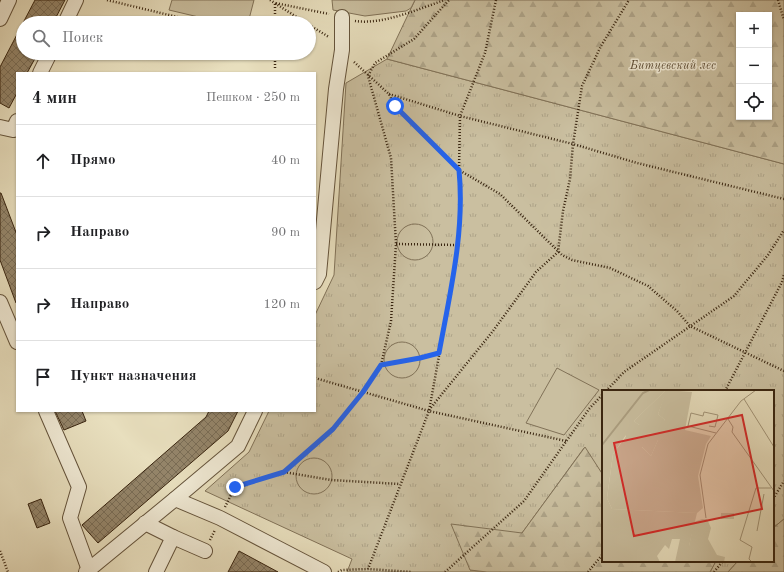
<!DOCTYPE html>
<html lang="ru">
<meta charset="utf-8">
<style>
body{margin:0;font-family:"Old Standard TT",serif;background:#f6f6f6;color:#202124}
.controls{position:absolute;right:12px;top:12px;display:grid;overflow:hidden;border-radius:0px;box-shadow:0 1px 3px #0004}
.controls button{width:36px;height:36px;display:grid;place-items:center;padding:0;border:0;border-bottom:1px solid #e0e0e0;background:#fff;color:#202124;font:20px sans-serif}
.stop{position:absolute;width:12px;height:12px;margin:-9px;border:3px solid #2563eb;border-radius:50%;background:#fff}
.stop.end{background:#2563eb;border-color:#fff;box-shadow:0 1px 4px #0008}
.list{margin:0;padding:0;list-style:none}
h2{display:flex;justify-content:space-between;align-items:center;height:52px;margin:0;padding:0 16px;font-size:17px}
h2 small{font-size:13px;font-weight:400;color:#757577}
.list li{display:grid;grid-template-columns:26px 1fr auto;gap:12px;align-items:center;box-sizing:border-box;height:72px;padding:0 16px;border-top:1px solid #e0e0e0}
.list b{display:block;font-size:15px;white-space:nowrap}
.list em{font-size:13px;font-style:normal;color:#757577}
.icon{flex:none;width:22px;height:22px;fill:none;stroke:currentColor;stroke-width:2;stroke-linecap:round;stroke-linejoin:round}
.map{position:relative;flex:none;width:784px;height:572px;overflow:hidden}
.search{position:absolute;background:#fff;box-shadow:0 1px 3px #0004;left:16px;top:16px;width:300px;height:44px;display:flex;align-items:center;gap:10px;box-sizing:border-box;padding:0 14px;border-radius:22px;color:#757577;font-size:15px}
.panel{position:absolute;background:#fff;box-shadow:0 1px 3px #0004;left:16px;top:72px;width:300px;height:340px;border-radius:0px}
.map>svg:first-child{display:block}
.grass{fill:url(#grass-tufts);stroke:#817258}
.forest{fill:url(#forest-firs);stroke:#817258;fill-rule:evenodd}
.green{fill:#cabfa0;stroke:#817258}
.building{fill:url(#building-cross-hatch);stroke:#38240f}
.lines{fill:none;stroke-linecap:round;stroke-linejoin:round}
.minor-casing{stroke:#64533b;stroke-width:16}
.path{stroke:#38240f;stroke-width:2.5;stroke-dasharray:1 2;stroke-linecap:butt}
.minor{stroke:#f0ead5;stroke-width:14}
.route{stroke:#2563eb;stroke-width:5}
.labels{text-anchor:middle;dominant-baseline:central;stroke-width:3;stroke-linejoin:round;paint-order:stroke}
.park-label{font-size:12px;font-style:italic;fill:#5c4b33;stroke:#f0ead5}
.inset-river{fill:none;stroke:#ac9f82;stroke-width:2}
.inset-road{fill:none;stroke:#a29478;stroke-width:1}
.view{fill:#d62828;fill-opacity:0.15;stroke:#d62828;stroke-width:2}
.inset-edge{fill:none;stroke:#38240f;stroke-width:2}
</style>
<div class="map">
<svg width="784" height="572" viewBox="0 0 784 572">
<defs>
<pattern id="grass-tufts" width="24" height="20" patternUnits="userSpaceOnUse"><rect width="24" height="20" fill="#cabfa0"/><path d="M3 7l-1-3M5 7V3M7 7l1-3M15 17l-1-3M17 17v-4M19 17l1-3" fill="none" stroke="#aea489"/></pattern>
<pattern id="forest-firs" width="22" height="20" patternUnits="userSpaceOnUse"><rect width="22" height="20" fill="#cabfa0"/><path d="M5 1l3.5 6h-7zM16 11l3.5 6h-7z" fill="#aea489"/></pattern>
<pattern id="building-cross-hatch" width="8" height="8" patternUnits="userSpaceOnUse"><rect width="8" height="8" fill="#94856a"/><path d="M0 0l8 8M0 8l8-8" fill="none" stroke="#7a6d56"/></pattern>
</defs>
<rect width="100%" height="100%" fill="#e8dfbe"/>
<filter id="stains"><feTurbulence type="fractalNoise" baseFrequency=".005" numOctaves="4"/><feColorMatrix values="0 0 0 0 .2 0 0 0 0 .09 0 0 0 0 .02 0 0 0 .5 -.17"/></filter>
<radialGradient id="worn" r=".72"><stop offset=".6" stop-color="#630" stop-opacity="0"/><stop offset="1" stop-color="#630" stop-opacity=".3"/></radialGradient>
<g class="grass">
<path d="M387 59 784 164V519L773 528V391H603V475L584 448 522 533 470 570 487 572H347L352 559 205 491 249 452 269 411H315V315L334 275 346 83Z"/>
<path d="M716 561H738L728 572H710Z"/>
</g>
<g class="forest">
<path d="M415 0H784V164L387 59ZM739 15H769V117H739Z"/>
<path d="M585 447 603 475V561H716L710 572H487L470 570 451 524 522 533Z"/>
<path d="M784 519V572H728L738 561H773V528Z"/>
</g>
<g class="green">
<path d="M172 0H254L248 23H224L169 10Z"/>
<path d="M332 0H415L411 8 406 11 365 16 333 10Z"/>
<circle cx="415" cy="242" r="18"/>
<circle cx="402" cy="360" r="18"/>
<path d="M557 368 599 390 564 435 526 423Z"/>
<circle cx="314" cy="476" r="18"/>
</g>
<g class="building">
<path d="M35 0H65L53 23H23V53H38L27 73H17V93L9 108 0 103V67Z"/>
<path d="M0 193H1L17 235V303H16L0 260Z"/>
<path d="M55 411H82L86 421 64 430Z"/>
<path d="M209 411H238L228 431 98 543 82 525 206 417Z"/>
<path d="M41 499 50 523 37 528 28 504Z"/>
<path d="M239 551 278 572H228Z"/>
</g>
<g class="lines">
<g class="minor-casing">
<g id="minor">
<path d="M0 19 9 0"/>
<path d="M65 23 76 0"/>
<path d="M40 73 50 53"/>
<path d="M0 127 13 130 17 121"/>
<path d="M315 282 319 274 336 89 342 50V17"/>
<path d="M0 302 17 342"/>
<path d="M46 411 79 487 70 518 89 570"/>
<path d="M175 499 220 518 324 572"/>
<path d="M145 523 173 537"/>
<path d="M86 572 175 499 238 446 255 411"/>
<path d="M156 572 173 537 205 551"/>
</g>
</g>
<g class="path">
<path d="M107 0 202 23"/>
<path d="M270 0 306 23"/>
<path d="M496 0 485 53 460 116 459 170 500 194 562 255 572 260 610 268 648 286 677 311 690 326 784 371"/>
<path d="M778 0 784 20"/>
<path d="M355 21C383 25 418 9 445 0"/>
<path d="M275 23V3L329 14"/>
<path d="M309 25 329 37"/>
<path d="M354 62 389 94 395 106 459 170 461 185 460 215 456 262 429 411 368 569"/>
<path d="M275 68V53"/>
<path d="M389 94 460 116 573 144 637 163 784 199"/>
<path d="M396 244 457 245"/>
<path d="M381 365 420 358 439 353"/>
<path d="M315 378 429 411 566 441"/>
<path d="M606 391 624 372 734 296 768 255 784 230"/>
<path d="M725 391 782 282 784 275"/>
<path d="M429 410 493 331 536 272 558 252 563 211 570 179 573 144 582 86 601 46 629 0"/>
<path d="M284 472 331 480 400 484"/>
<path d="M773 499 784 481"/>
<path d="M225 507 235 487 284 472 333 429 363 392 381 365 391 321 396 244 391 158 368 76 375 63 414 39 449 0"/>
<path d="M210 540 215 530"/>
<path d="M0 551 8 572"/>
<path d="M338 572 342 570 368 569 412 572"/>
<path d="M445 572 524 501 589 409 603 394"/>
<path d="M588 572 603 554"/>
<path d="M714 572 723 561"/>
</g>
<use href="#minor" class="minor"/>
</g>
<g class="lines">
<path class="route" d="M235 487 284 472 333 429 363 392 381 365 420 358 439 353C450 293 465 231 459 170L395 106"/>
</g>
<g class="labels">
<g class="park-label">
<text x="673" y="66">Битцевский лес</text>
</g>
</g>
<g transform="translate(602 390)">
<rect width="172" height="172" fill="#e8dfbe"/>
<path d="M64 0 90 2 83 40 109 46 104 54 96 86 101 118 95 123 10 119 5 108 11 64 26 44 49 66 56 50 63 42 44 44V36L63 30 56 24 62 7 37 35 32 31Z" fill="#cabfa0"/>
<path d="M0 0H64L32 31 37 35 39 27 63 6 56 24 63 30 54 37 45 36 44 44 63 42 68 49 56 50 49 66 40 57 33 62 25 61 22 56 24 45 11 64 5 108 10 119 95 123 87 156V172H73L78 149H70L67 159 63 155 55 166 58 172H0Z" fill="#cabfa0"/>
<path d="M119 123H132V129H119ZM100 129H105L109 138 106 149 115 165 123 167 122 172H87V156L92 132Z" fill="#cabfa0"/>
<path class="inset-river" d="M0 55 41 3 47 0"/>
<path class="inset-road" d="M142 9 172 57M126 29 131 37 130 42 172 101M107 36 113 37 116 25 102 22 101 26 89 23 86 36 114 43M104 128 98 85 106 54 139 11 154 0M155 141 162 104M150 172 147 169 150 157 138 150 154 98H169"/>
<path class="view" d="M140 25 160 119 32 146 12 53Z"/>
<rect width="172" height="172" class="inset-edge"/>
</g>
<rect width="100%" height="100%" filter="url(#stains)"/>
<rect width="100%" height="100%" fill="url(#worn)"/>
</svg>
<div class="controls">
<button>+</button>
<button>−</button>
<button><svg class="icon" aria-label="locate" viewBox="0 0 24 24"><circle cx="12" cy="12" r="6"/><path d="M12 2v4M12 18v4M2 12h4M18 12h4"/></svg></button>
</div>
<div class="stop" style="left:395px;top:106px"></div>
<div class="stop end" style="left:235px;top:487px"></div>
<div class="search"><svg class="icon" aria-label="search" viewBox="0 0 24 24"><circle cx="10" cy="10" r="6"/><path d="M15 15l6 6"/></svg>Поиск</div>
<section class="panel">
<h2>4 мин<small>Пешком · 250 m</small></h2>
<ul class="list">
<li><svg class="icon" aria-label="ahead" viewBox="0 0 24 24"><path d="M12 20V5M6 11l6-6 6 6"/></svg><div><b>Прямо</b></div><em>40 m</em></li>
<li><svg class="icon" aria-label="right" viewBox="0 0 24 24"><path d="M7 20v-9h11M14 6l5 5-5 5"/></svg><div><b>Направо</b></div><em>90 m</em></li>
<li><svg class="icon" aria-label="right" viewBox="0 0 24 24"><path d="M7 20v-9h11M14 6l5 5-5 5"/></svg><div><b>Направо</b></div><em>120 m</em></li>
<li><svg class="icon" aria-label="arrive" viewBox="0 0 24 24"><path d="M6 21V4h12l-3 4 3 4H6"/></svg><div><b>Пункт назначения</b></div></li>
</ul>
</section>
</div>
